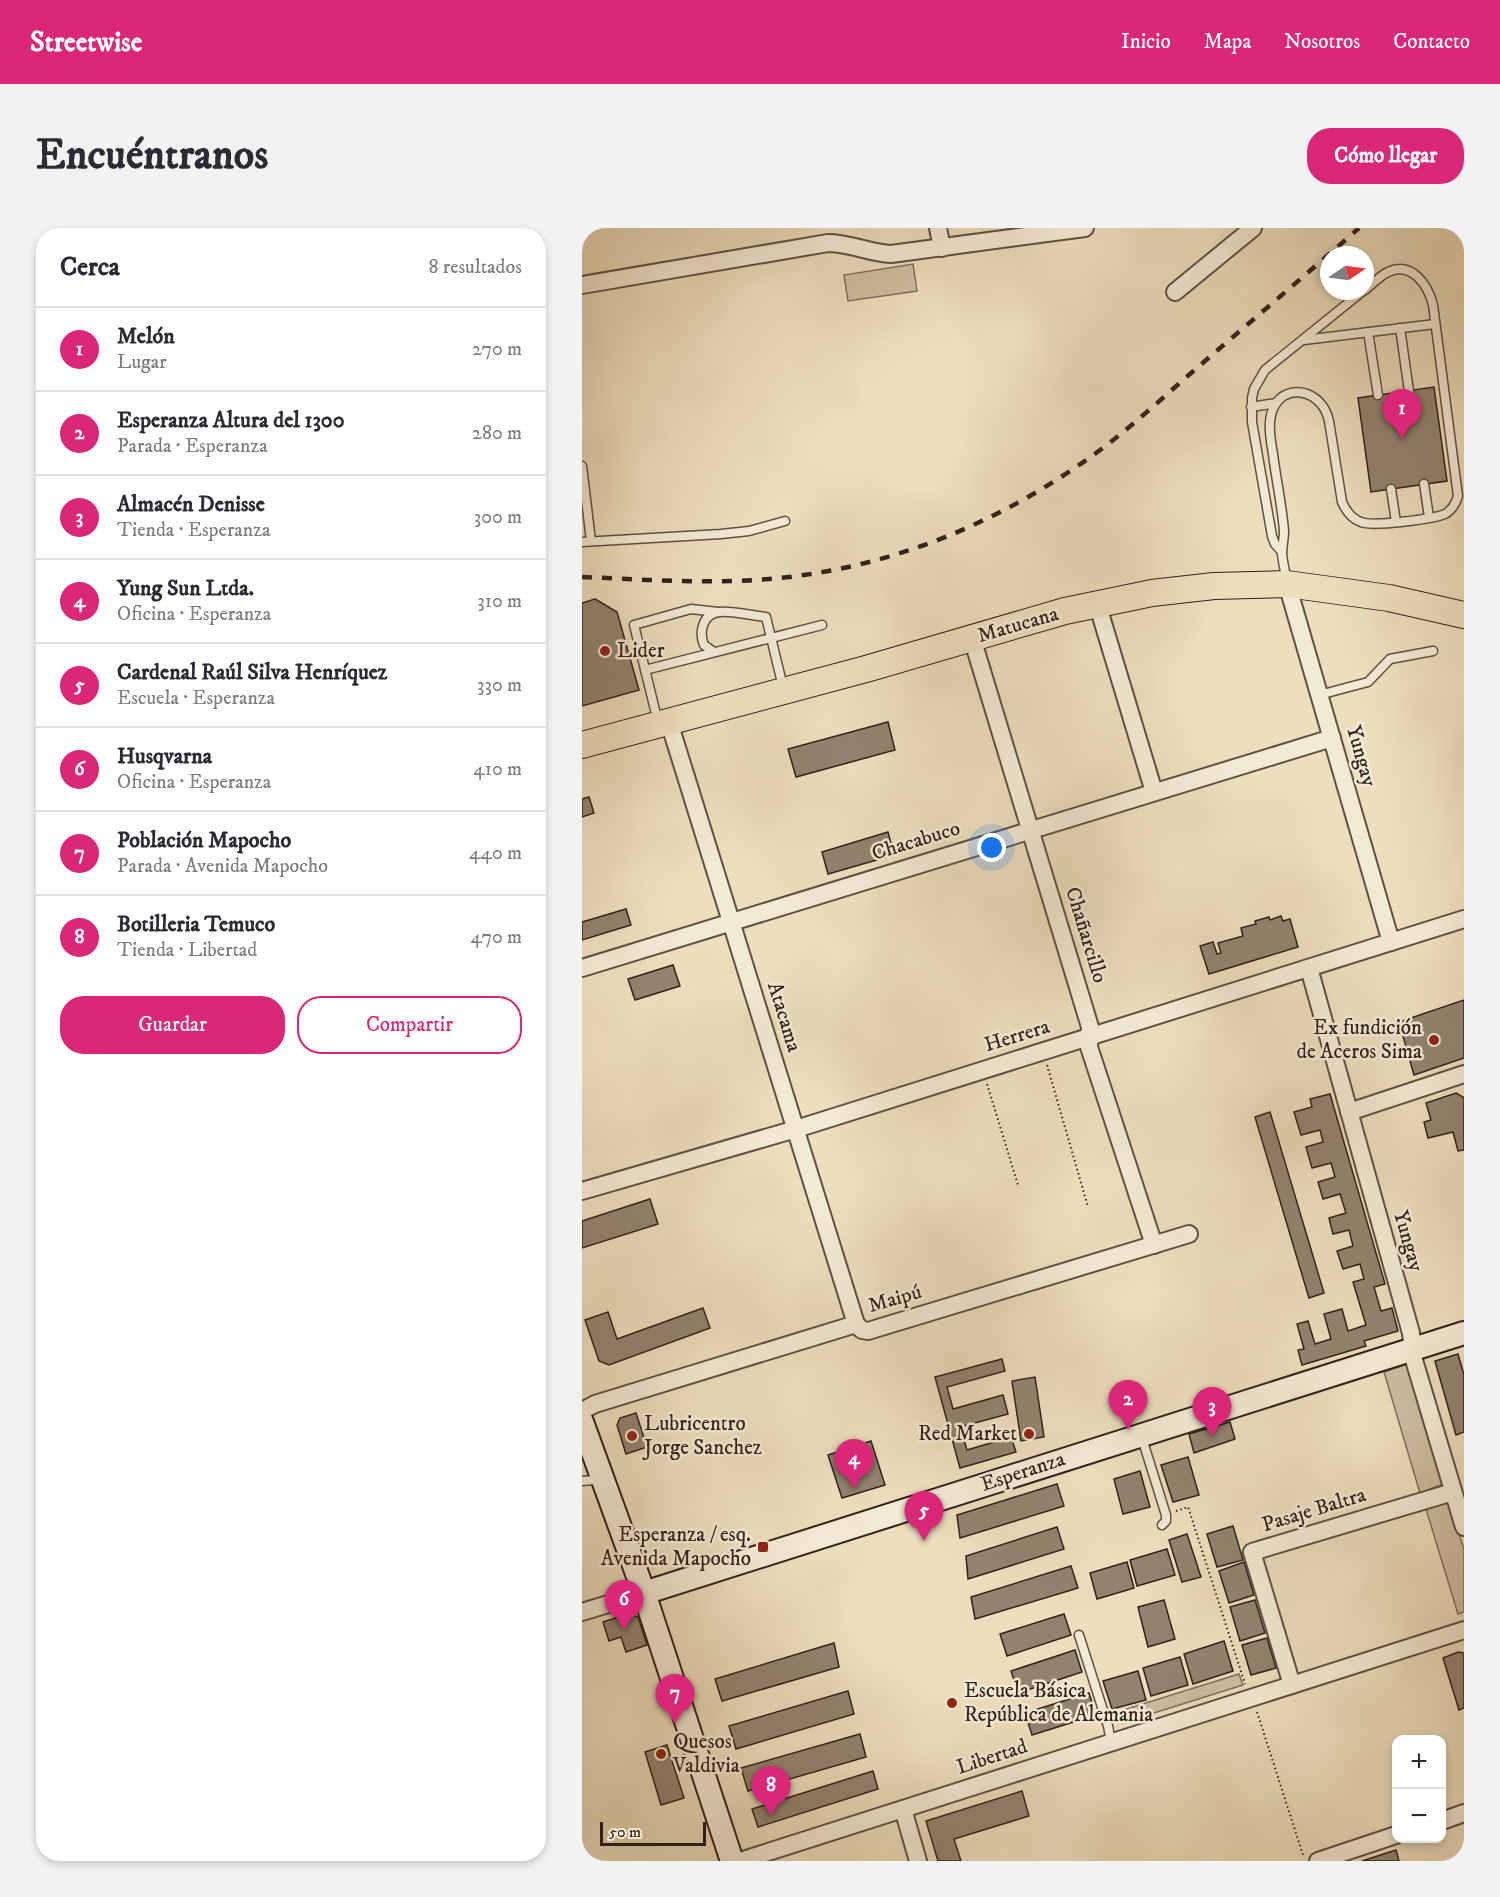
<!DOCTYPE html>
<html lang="es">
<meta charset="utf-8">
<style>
body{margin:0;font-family:"IM FELL DW Pica",serif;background:#f2f2f3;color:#2b2b33}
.controls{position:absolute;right:18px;bottom:18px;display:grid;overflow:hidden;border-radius:12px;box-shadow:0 3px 9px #0003}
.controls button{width:54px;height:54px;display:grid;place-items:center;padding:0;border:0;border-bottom:2px solid #e1e1e2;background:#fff;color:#2b2b33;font:30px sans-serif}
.compass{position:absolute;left:738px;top:18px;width:54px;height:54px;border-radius:50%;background:#fff;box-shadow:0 3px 9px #0003;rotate:77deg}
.scale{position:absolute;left:18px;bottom:15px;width:106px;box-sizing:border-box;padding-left:6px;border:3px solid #30211b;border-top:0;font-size:16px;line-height:21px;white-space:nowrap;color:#30211b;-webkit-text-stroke:4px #f3ead4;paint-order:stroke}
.you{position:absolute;left:410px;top:620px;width:21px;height:21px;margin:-15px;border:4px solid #fff;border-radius:50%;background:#1a73e8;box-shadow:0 0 0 9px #1a73e833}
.badge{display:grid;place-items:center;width:39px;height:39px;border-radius:50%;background:#db2777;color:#fff;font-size:20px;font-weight:700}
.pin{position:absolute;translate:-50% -50px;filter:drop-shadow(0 2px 3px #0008)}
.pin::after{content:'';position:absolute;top:32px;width:21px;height:18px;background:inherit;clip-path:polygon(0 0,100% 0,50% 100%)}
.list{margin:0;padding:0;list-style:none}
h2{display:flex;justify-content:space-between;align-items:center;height:78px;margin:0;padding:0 24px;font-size:26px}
h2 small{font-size:20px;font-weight:400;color:#7c7c81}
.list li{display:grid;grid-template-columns:39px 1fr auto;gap:18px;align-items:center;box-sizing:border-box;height:84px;padding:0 24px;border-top:2px solid #e1e1e2}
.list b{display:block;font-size:22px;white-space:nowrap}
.list p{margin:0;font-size:20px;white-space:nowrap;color:#7c7c81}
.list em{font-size:20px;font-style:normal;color:#7c7c81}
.actions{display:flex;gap:12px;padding:18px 24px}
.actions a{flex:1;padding:14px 0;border:2px solid #db2777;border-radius:24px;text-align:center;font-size:21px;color:#db2777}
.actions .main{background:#db2777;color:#fff}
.map{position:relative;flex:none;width:882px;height:1633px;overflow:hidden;border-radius:24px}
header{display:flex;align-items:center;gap:36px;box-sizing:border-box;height:84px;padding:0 30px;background:#db2777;color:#fff}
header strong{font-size:28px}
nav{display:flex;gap:33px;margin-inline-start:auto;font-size:21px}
.intro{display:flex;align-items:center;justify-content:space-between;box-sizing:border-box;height:144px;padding:0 36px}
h1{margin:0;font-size:42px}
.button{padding:15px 27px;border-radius:24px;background:#db2777;color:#fff;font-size:21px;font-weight:700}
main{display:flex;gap:36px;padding:0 36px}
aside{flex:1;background:#fff;border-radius:24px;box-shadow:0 3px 9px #0003}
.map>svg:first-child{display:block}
.green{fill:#cdbea1;stroke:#7e705e;stroke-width:1.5}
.building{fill:#92836f;stroke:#30211b;stroke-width:1.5}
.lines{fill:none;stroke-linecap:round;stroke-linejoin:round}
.lane-casing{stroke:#5f5044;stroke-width:11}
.street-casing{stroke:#5f5044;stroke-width:20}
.secondary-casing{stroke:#30211b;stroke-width:26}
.primary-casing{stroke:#30211b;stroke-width:28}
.path{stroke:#30211b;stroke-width:2;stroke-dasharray:1.5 3;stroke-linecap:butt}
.lane{stroke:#f3ead4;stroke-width:8}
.street{stroke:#f3ead4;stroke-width:16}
.secondary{stroke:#f3ead4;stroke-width:22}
.primary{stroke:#eddebd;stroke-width:26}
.rail{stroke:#30211b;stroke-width:4.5;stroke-dasharray:10 10;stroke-linecap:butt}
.poi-dot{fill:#8f2418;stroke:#f3ead4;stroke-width:2}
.labels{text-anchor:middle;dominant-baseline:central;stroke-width:5;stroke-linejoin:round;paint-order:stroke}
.street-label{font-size:21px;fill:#30211b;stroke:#f3ead4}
.poi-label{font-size:21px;fill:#30211b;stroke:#f3ead4;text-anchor:start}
</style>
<header>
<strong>Streetwise</strong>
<nav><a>Inicio</a><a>Mapa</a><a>Nosotros</a><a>Contacto</a></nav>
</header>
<div class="intro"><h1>Encuéntranos</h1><a class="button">Cómo llegar</a></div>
<main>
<aside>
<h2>Cerca<small>8 resultados</small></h2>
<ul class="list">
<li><span class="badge">1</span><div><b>Melón</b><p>Lugar</p></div><em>270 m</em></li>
<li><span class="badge">2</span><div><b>Esperanza Altura del 1300</b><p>Parada · Esperanza</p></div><em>280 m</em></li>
<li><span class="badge">3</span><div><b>Almacén Denisse</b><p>Tienda · Esperanza</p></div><em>300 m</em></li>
<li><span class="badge">4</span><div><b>Yung Sun Ltda.</b><p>Oficina · Esperanza</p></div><em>310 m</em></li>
<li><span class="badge">5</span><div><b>Cardenal Raúl Silva Henríquez</b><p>Escuela · Esperanza</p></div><em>330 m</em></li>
<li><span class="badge">6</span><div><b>Husqvarna</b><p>Oficina · Esperanza</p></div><em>410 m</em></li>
<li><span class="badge">7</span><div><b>Población Mapocho</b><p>Parada · Avenida Mapocho</p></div><em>440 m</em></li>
<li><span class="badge">8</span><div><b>Botilleria Temuco</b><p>Tienda · Libertad</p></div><em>470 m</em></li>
</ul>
<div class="actions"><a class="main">Guardar</a><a>Compartir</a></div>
</aside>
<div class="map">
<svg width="882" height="1633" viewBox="0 0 882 1633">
<rect width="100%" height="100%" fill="#eddebd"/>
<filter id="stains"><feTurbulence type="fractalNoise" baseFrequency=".00333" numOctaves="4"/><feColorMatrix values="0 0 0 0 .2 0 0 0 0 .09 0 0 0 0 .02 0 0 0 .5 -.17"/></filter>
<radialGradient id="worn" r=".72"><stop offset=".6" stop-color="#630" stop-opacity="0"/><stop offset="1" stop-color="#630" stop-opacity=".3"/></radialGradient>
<g class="green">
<path d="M331 36 335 63 266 73 262 47Z"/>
<path d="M825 1136 861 1256 838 1265 802 1144Z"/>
<path d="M866 1274 882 1321V1384L876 1386 844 1281Z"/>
<path d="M657 1446 661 1457 540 1495 538 1483Z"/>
</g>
<g class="building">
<path d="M852 159 865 253 789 264 776 170Z"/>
<path d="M13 371 35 384 57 462 0 478V375Z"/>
<path d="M306 494 313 522 214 549 206 521Z"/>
<path d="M7 569 12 585 0 589V571Z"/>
<path d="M306 604 312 627 246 646 240 624Z"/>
<path d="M44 681 49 697 0 712V694Z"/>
<path d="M699 688 701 693 708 691 716 719 627 746 618 718 631 714 635 726 639 725 636 715 661 708 659 700 674 696 673 693 687 689 688 692Z"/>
<path d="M91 737 98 758 53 772 46 751Z"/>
<path d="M882 772V830L832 847 817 794Z"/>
<path d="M874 865 881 869 882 871V922L876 923 871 904 846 910 842 894 849 892 844 875Z"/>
<path d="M748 866 803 1056 792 1059 799 1083 810 1080 816 1103 782 1113 784 1118 720 1137 716 1122 722 1121 715 1096 726 1093 733 1116 749 1111 742 1086 760 1081 766 1103 784 1097 771 1054 782 1051 778 1036 761 1041 755 1023 771 1018 767 1002 751 1006 747 990 764 985 758 966 741 971 736 954 753 949 749 935 730 940 724 919 741 914 738 902 719 907 712 884 730 879 728 871Z"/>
<path d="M688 884 742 1065 727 1070 673 889Z"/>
<path d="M68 971 76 996 0 1020V993Z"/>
<path d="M121 1080 128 1100 27 1137 17 1133 3 1092 26 1084 35 1111Z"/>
<path d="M876 1126 882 1147V1204L874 1207 853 1133Z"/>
<path d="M420 1131 423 1143 365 1159 371 1181 421 1167 426 1186 378 1199 385 1222 429 1209 434 1224 378 1240 353 1149Z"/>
<path d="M453 1149 462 1209 439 1213 430 1153Z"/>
<path d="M54 1185 65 1219 44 1226 35 1197 38 1190Z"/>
<path d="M648 1194 653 1211 612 1225 607 1206Z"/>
<path d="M289 1213 303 1257 260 1270 246 1227Z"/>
<path d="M606 1229 617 1267 591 1274 579 1237Z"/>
<path d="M558 1243 568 1279 541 1286 532 1251Z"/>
<path d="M475 1256 482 1278 378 1310 375 1287Z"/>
<path d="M651 1298 661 1332 635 1339 625 1306Z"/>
<path d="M475 1299 482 1321 386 1351 384 1328Z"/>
<path d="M605 1306 619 1349 600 1354 587 1312Z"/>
<path d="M585 1321 593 1347 555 1358 548 1332Z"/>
<path d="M545 1334 552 1360 515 1371 508 1345Z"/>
<path d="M662 1334 672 1367 647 1375 637 1343Z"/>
<path d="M489 1338 496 1360 393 1391 389 1369Z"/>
<path d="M582 1372 593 1411 566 1419 556 1379Z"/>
<path d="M673 1372 683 1405 658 1413 648 1379Z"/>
<path d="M46 1386 56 1389 65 1417 44 1424 39 1409 27 1413 21 1394Z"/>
<path d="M482 1386 489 1407 425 1428 418 1406Z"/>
<path d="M685 1410 694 1440 669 1447 660 1417Z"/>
<path d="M642 1413 651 1443 611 1456 602 1426Z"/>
<path d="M252 1415 257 1439 140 1473 133 1451Z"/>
<path d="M493 1422 500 1444 436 1465 429 1443Z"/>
<path d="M876 1424 882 1425V1480L877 1482 861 1430Z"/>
<path d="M598 1429 606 1457 569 1468 561 1440Z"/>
<path d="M556 1443 564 1472 530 1481 521 1453Z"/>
<path d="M266 1463 272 1486 154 1521 147 1498Z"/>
<path d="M507 1465 514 1487 450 1507 443 1485Z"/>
<path d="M278 1506 284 1529 166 1563 159 1540Z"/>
<path d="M85 1517 102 1570 79 1577 63 1524Z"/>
<path d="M291 1543 296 1561 176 1599 170 1581Z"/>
<path d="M440 1563 447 1588 372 1611 379 1633H356L344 1593Z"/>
<path d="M814 1622 817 1633H780Z"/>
</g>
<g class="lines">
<g class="lane-casing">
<g id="lane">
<path d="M818 100 827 163"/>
<path d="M786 104 796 167"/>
<path d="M722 112 853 96"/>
<path d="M669 179 694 175"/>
<path d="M0 238 9 313"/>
<path d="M842 256 847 289"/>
<path d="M809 261 814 294"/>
<path d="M0 314 139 306 167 303 203 293"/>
<path d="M700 324 693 316 690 308 670 194V170L672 161 683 142 781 63"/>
<path d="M705 353C703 344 701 335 700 326 700 319 702 311 702 303 700 277 694 251 691 226 689 215 687 204 688 194 691 153 739 156 747 193L760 274C764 283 770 291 779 294 791 299 851 291 863 286 870 282 874 275 876 268L851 77C846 57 830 33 806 44 798 48 790 56 783 62"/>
<path d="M132 424 122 417C117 405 120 386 137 384 148 382 172 388 184 389L201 459"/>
<path d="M63 442 240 397"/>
<path d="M737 467 786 454 808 431 851 423"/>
<path d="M76 494 52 397 109 381 136 384"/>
<path d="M559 1207 584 1287V1293L580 1297"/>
<path d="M0 1253 12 1252 20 1255"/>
<path d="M497 1407 526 1498 529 1514"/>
</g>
</g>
<g class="street-casing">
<g id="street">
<path d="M356 0 360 20"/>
<path d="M0 57 246 15C268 15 287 25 309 26L503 0"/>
<path d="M593 64 671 0"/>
<path d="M705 356 809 714"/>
<path d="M515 375 572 564"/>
<path d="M390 410 508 799 507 819 572 1017"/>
<path d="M87 494 274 1096"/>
<path d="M0 740 750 510"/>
<path d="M727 740 829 1105 832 1132 882 1299"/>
<path d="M767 884 882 846"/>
<path d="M0 963 214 901 882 691"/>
<path d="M274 1096 280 1102 286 1103 607 1006"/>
<path d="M0 1183 13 1176 274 1096"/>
<path d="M0 1384 62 1365"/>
<path d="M710 1457 670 1324 871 1264"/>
<path d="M321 1581 336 1633"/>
<path d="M860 1593 882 1585"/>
<path d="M158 1633 882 1402"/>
<path d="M736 1633 814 1607"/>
</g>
</g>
<g class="secondary-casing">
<g id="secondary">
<path d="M0 1194 62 1365 150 1633"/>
<path d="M62 1365 882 1105"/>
</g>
</g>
<g class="primary-casing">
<path id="primary" d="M0 517 284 441 483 383 570 365 632 358 705 356 807 370 882 387"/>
</g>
<g class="path">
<path d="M465 837 506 979"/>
<path d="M405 856 436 957"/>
<path d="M594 1283 606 1279 663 1456"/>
<path d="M675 1484 721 1627"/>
</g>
<use href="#lane" class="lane"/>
<use href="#street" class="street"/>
<use href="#secondary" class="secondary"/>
<use href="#primary" class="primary"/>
<path class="rail" d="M0 349C74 352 149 358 222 347 321 333 414 294 497 237 542 207 582 168 623 133 674 89 726 45 777 0"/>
</g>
<g class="poi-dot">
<circle cx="23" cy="423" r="6"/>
<circle cx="852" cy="812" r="6"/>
<circle cx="447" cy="1206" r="6"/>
<circle cx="50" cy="1208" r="6"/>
<rect x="175" y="1313" width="12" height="12" rx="3"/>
<circle cx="370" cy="1475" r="6"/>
<circle cx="79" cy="1526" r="6"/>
</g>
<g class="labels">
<g class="street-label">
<text transform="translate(436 397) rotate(-16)">Matucana</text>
<text transform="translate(779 528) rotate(74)">Yungay</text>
<text transform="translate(334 613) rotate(-17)">Chacabuco</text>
<text transform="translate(504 707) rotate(73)">Chañarcillo</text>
<text transform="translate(202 789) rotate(73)">Atacama</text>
<text transform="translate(435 808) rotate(-17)">Herrera</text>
<text transform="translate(826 1013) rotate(74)">Yungay</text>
<text transform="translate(313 1071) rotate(-16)">Maipú</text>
<text transform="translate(441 1244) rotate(-18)">Esperanza</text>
<text transform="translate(732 1282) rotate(-17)">Pasaje Baltra</text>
<text transform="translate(410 1529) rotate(-18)">Libertad</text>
</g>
<g class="poi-label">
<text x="35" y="423">Lider</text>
<text x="840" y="800" text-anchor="end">Ex fundición<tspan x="840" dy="24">de Aceros Sima</tspan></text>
<text x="62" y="1196">Lubricentro<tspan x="62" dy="24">Jorge Sanchez</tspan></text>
<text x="435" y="1206" text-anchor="end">Red Market</text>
<text x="169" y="1307" text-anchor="end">Esperanza / esq.<tspan x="169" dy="24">Avenida Mapocho</tspan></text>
<text x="382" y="1463">Escuela Básica<tspan x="382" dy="24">República de Alemania</tspan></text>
<text x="91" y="1514">Quesos<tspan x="91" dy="24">Valdivia</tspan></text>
</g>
</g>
<rect width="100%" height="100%" filter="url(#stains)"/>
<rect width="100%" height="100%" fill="url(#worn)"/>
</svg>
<div class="controls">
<button>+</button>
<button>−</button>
</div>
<svg class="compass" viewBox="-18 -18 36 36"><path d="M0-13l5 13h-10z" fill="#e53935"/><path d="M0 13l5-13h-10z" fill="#7c7c81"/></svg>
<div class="scale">50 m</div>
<div class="you"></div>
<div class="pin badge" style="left:820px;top:211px">1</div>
<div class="pin badge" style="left:546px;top:1202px">2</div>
<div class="pin badge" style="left:630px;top:1209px">3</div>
<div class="pin badge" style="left:272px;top:1261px">4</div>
<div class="pin badge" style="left:342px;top:1313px">5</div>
<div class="pin badge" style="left:42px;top:1402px">6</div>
<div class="pin badge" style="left:93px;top:1496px">7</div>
<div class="pin badge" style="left:189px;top:1588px">8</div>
</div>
</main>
